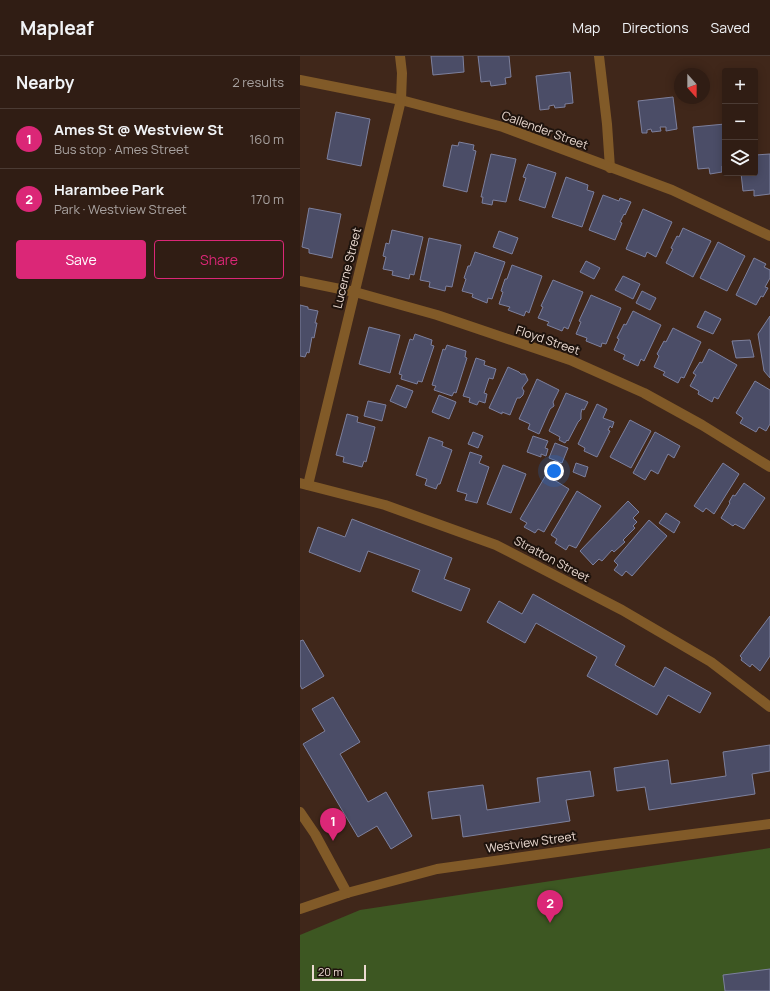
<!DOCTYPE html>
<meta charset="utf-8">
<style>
body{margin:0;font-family:Manrope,sans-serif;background:#38261d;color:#f1f3f6}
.controls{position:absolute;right:12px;top:12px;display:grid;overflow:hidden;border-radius:4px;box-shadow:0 2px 10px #0003}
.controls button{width:36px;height:36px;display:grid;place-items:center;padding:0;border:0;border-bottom:1px solid #4b3b34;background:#301d14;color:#f1f3f6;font:20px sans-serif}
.compass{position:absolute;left:374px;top:12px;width:36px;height:36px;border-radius:50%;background:#301d14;box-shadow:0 2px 10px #0003;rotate:159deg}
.scale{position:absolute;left:12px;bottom:10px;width:54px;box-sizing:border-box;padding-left:4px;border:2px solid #ebdad1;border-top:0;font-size:11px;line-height:14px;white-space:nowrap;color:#ebdad1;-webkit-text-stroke:3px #1e130d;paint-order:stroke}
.you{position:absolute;left:254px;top:415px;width:14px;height:14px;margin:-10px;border:3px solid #fff;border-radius:50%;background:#1a73e8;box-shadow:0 0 0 6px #1a73e833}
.badge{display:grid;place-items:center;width:26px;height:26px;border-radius:50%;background:#db2777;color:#fff;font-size:13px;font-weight:700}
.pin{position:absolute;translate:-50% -33px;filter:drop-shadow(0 1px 2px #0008)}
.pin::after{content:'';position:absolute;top:21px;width:14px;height:12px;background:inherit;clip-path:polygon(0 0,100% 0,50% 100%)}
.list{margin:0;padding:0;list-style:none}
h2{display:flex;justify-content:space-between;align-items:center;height:52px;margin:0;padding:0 16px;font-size:17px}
h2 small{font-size:13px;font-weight:400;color:#a8a2a0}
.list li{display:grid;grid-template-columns:26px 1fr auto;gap:12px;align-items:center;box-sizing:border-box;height:60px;padding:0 16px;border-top:1px solid #4b3b34}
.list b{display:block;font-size:15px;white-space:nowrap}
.list p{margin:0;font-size:13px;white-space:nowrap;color:#a8a2a0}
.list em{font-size:13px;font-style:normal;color:#a8a2a0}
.actions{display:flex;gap:8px;padding:12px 16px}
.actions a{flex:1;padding:9px 0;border:1px solid #db2777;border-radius:4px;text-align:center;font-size:14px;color:#db2777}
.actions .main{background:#db2777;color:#fff}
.icon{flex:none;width:22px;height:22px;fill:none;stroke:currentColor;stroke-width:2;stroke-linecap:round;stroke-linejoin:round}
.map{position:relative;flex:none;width:470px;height:935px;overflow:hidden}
header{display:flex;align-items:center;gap:24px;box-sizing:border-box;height:56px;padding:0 20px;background:#301d14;border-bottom:1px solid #4b3b34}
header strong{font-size:19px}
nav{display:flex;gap:22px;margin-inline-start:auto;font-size:14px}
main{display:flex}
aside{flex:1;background:#301d14}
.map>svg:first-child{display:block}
.green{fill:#3d5722}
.building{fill:#4b4d67;stroke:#7d809d}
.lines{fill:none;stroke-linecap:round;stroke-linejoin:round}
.street{stroke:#815a28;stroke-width:10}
.labels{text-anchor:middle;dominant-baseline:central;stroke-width:4;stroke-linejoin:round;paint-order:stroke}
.street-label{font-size:12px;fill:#ebdad1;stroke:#1e130d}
</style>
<header>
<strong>Mapleaf</strong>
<nav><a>Map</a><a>Directions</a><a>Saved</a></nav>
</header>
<main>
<aside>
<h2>Nearby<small>2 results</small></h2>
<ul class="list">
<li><span class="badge">1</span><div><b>Ames St @ Westview St</b><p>Bus stop · Ames Street</p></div><em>160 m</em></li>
<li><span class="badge">2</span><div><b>Harambee Park</b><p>Park · Westview Street</p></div><em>170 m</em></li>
</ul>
<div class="actions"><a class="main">Save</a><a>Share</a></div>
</aside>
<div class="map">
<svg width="470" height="935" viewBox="0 0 470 935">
<rect width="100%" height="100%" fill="#40271a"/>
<path class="green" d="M470 792V935H0V879L60 854Z"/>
<g class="building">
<path d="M131 0H163L164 16 133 19Z"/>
<path d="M178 0H209L211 21 205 22 206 28 191 30 190 25 181 26Z"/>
<path d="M270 16 273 47 265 48V51L255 52 254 49 249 50V53L240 54 236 20Z"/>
<path d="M373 41 377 73 366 75V71H360L361 75 352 76 351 73 347 74V77H342L338 45Z"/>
<path d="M36 56 70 63 61 110 27 103Z"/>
<path d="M425 68V110H422V116L410 118 409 112 398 113 393 71Z"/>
<path d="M159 86 174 89 173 94 176 95 167 136 143 130 152 89 158 90Z"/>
<path d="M191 98 216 103 206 146 193 144 192 149 182 147 183 141H181Z"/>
<path d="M470 98V138L454 140V134L443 135 441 117H455V99Z"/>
<path d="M228 108 256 117 245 152 219 144 226 122 223 121Z"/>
<path d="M266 121 288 129 287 134 294 136 282 171 252 161Z"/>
<path d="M303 139 319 145 320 142 331 146 325 159 324 158 320 166 322 167 315 184 289 174Z"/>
<path d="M9 152 41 158 32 202 9 197V193L2 191Z"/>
<path d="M343 153 372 166 356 201 347 196 345 201 326 193Z"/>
<path d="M383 172 411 185 393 221 366 207 373 193 371 192 377 180 379 181Z"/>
<path d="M92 174 123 181 114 219 110 218 109 223 92 219 93 215 83 213 86 201 83 200 86 187 89 188Z"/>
<path d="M199 175 218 182 212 198 193 191Z"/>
<path d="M129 182 161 189 152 231 146 230 145 235 129 231 130 226 120 224Z"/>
<path d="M418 186 445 200 427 235 400 222Z"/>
<path d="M175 196 205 206 192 243 188 242 187 247 172 241 173 238 162 235 166 223 164 222 168 210H170Z"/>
<path d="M454 202 466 208 464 211 470 214V222L465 231 468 232 463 241 461 240 456 249 436 239Z"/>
<path d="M286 205 300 212 294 223 280 216Z"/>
<path d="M212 209 242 220 229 257 226 255 224 260 208 254 210 251 199 248 203 236 201 235 205 223H207Z"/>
<path d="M323 220 340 228 333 243 315 234Z"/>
<path d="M253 224 283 236 268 273 264 271 262 275 247 269 249 266 238 262 243 251 241 250Z"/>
<path d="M342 235 356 242 350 254 336 247Z"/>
<path d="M291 239 321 252 306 288 302 287 301 291 286 285 287 282 276 278 281 266 279 265Z"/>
<path d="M0 249 8 251V253L18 255 15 267H17L14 282 12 281 9 297 7 296 5 301 0 300Z"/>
<path d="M333 255 361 269 344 305 341 303 338 310 323 303 325 299 314 294 319 283 317 282 324 268 326 269Z"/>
<path d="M405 255 421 263 413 278 397 271Z"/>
<path d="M470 260V322L464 315 458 278Z"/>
<path d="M69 271 100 279 90 317 59 308Z"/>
<path d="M373 272 401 286 384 322 381 321 378 327 363 319 365 316 354 311 359 300 357 298 364 285 366 286Z"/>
<path d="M115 278 132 284 131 289 134 290 122 326 118 325 117 328 101 323 102 319 99 318 110 283 113 284Z"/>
<path d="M450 284 454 301 436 302 432 285Z"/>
<path d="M147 289 166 295 165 301 167 302 156 337 154 336 152 340 134 334 136 330 132 329 143 293 145 294Z"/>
<path d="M409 293 437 309 418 343 414 341 412 346 398 338 399 335 390 330 396 319 393 317 400 306 402 307Z"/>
<path d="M176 302 185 305 184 309 196 313 193 323 189 322 184 337 187 338 185 347 179 345 177 349 169 346 170 342 163 340Z"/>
<path d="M208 311 219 316 221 318H225L228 324 222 332 224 335 223 339 220 342H217L210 359 202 356V358L189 352Z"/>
<path d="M237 323 259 334 253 346 254 350 250 353 239 378 228 373 230 368 219 363Z"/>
<path d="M455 325 470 334V368L466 375 459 371 456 376 440 367 443 362 436 357Z"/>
<path d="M97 329 113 335 106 352 90 345Z"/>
<path d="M266 337 288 346 284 354 282 353 281 357V363L278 366 268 385 267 384 265 387 259 384 260 381 249 375Z"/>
<path d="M139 339 156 346 149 363 132 356Z"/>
<path d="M68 345 86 349 82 365 64 360Z"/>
<path d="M297 348 307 353 303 362 314 366 312 372 310 370 308 374 310 375 297 401 284 395 285 392 278 388Z"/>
<path d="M47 358 58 361 57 366 75 371 66 406 64 405 62 411 43 406 44 401 36 399Z"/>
<path d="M330 364 351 375 331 412 310 401Z"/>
<path d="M173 376 183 380 178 392 168 388Z"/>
<path d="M355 376 380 390 374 402 368 398 358 418 351 414 345 424 333 417Z"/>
<path d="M233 380 248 385 245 392 248 393 246 400 241 398V401L227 396Z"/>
<path d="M129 381 143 386 142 390 152 394 140 428H138L136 433 125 429 127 423 116 419Z"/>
<path d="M255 387 268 392 262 407 249 402Z"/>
<path d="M170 396 182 400 179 407 189 411 177 447 165 444 167 438 157 435Z"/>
<path d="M276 407 288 411 285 421 273 416Z"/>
<path d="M423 407 439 418 414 458 406 452 403 456 394 450Z"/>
<path d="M203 409 226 418 211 457 187 448Z"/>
<path d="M246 419 269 433 244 476 238 473 235 477 224 471 227 467 220 463Z"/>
<path d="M444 427 465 442 444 473 435 468 433 470 421 462 430 447 429 446 433 439 435 440Z"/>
<path d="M277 435 301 450 276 492 269 489 266 494 255 487 257 483 251 479Z"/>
<path d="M328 445 339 456 333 462 337 466 333 470 335 472 323 484 325 486 314 496 312 494 302 505 299 503 293 509 280 495Z"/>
<path d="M366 457 380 466 374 477 359 467Z"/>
<path d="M52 463 152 502 144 523 170 533 161 555 112 535 120 514 68 495 60 516 9 496 18 471 45 481Z"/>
<path d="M349 464 367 480 332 520 326 515 322 520 314 514 318 509 314 505Z"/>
<path d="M233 538 325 590 315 609 354 631 365 611 411 637 400 657 368 639 357 659 287 620 297 601 236 567 225 587 187 566 199 545 222 558Z"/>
<path d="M470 560V600L460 615 452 608 450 611 441 604 442 602 440 600Z"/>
<path d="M3 584 24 620 2 633 0 629V585Z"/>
<path d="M33 641 60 686 40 698 68 746 86 736 112 780 91 793 77 770 58 781 3 688 25 675 12 653Z"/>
<path d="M470 689V715L452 718 455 738 349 754 345 731 317 735 314 712 368 704 371 728 426 720 423 696Z"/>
<path d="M290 715 294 740 266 744 270 765 163 781 160 759 132 763 128 736 183 729 187 754 240 746 237 722Z"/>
<path d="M470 913V935H425L423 919Z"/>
</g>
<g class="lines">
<g class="street">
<path d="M299 0 307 68 310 112"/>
<path d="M0 24 101 44 203 71 372 134 470 180"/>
<path d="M0 225 55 236 137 259 270 304 344 337 402 369 470 411"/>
<path d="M0 427 85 449 196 489 322 554 411 606 470 651"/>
<path d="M8 429 101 44 102 17 100 0"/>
<path d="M0 756 15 778 47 837"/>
<path d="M0 853 47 837 137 813 300 790 470 768"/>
</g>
</g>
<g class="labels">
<g class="street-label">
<text transform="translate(245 74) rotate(20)">Callender Street</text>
<text transform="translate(47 212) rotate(-76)">Lucerne Street</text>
<text transform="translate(248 284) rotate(19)">Floyd Street</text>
<text transform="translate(252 503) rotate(28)">Stratton Street</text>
<text transform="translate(231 786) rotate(-8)">Westview Street</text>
</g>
</g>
</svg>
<div class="controls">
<button>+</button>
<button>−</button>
<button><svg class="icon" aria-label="layers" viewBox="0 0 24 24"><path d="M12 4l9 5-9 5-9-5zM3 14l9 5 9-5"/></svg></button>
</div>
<svg class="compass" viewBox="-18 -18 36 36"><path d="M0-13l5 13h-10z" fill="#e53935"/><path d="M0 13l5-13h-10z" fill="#a8a2a0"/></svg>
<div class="scale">20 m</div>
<div class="you"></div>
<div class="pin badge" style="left:33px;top:785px">1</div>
<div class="pin badge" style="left:250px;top:867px">2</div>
</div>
</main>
